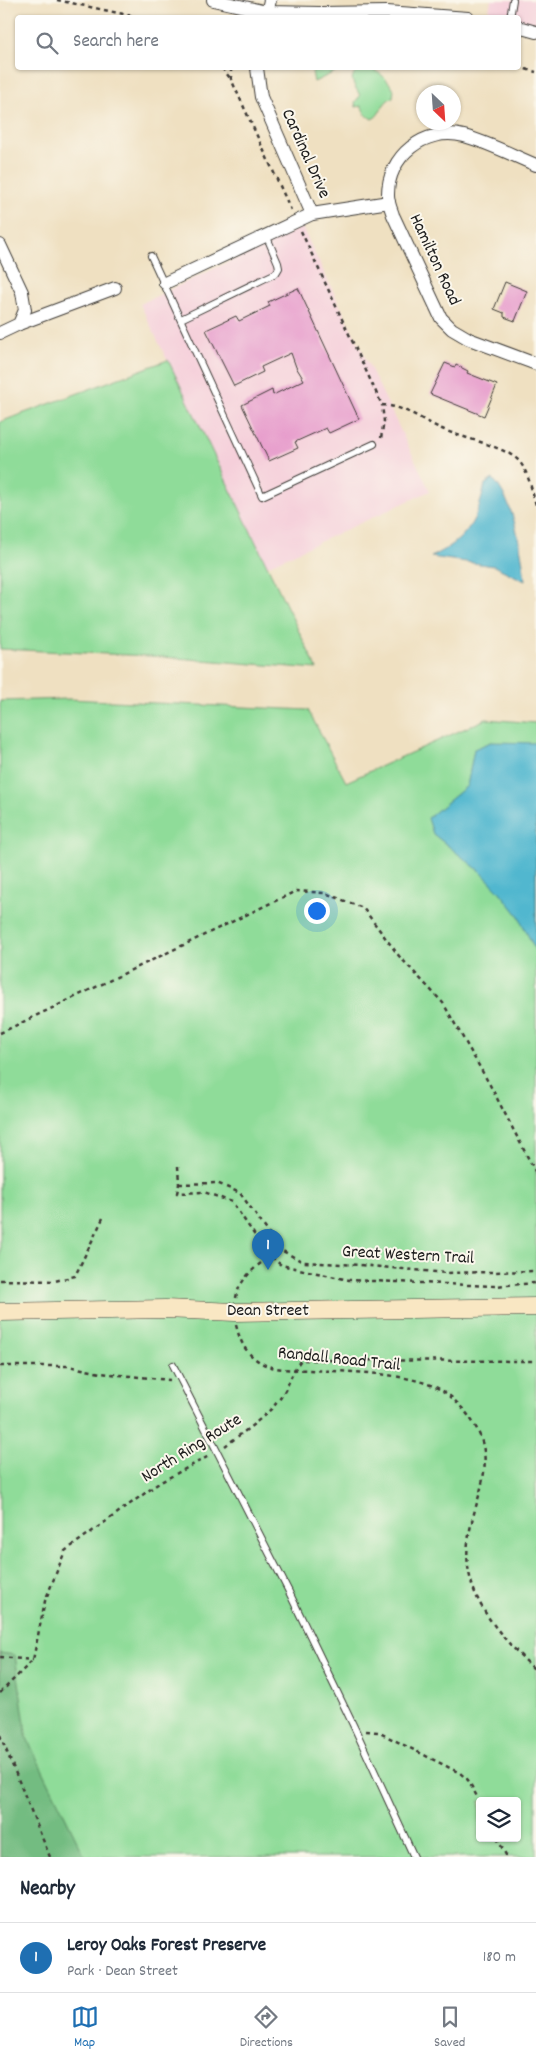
<!DOCTYPE html>
<meta charset="utf-8">
<style>
body{margin:0;font-family:Dekko,sans-serif;background:#f6f6f7;color:#1f2937}
.controls{position:absolute;right:15px;bottom:15px;display:grid;overflow:hidden;border-radius:5px;box-shadow:0 1px 4px #0004}
.controls button{width:45px;height:45px;display:grid;place-items:center;padding:0;border:0;border-bottom:1px solid #e0e1e3;background:#fff;color:#1f2937;font:25px sans-serif}
.compass{position:absolute;left:416px;top:85px;width:45px;height:45px;border-radius:50%;background:#fff;box-shadow:0 1px 4px #0004;rotate:155deg}
.you{position:absolute;left:316px;top:910px;width:18px;height:18px;margin:-12px;border:4px solid #fff;border-radius:50%;background:#1a73e8;box-shadow:0 0 0 8px #1a73e833}
.badge{display:grid;place-items:center;width:32px;height:32px;border-radius:50%;background:#1f6fb2;color:#fff;font-size:16px;font-weight:700}
.pin{position:absolute;translate:-50% -41px;filter:drop-shadow(0 1px 2px #0008)}
.pin::after{content:'';position:absolute;top:26px;width:18px;height:15px;background:inherit;clip-path:polygon(0 0,100% 0,50% 100%)}
.list{margin:0;padding:0;list-style:none}
h2{display:flex;justify-content:space-between;align-items:center;height:65px;margin:0;padding:0 20px;font-size:21px}
h2 small{font-size:16px;font-weight:400;color:#747a83}
.list li{display:grid;grid-template-columns:32px 1fr auto;gap:15px;align-items:center;box-sizing:border-box;height:70px;padding:0 20px;border-top:1px solid #e0e1e3}
.list b{display:block;font-size:19px;white-space:nowrap}
.list p{margin:0;font-size:16px;white-space:nowrap;color:#747a83}
.list em{font-size:16px;font-style:normal;color:#747a83}
.icon{flex:none;width:28px;height:28px;fill:none;stroke:currentColor;stroke-width:2;stroke-linecap:round;stroke-linejoin:round}
.map{position:relative;flex:none;width:536px;height:1857px;overflow:hidden}
.search{position:absolute;background:#fff;box-shadow:0 1px 4px #0004;left:15px;right:15px;top:15px;height:55px;display:flex;align-items:center;gap:12px;box-sizing:border-box;padding:0 18px;border-radius:5px;color:#747a83;font-size:19px}
.sheet{height:135px;background:#fff}
nav{display:flex;justify-content:space-around;align-items:center;box-sizing:border-box;height:70px;border-top:1px solid #e0e1e3;background:#fff;font-size:14px;color:#747a83}
nav a{display:grid;justify-items:center;gap:2px}
nav .on{color:#1f6fb2}
.map>svg:first-child{display:block}
.built{fill:#f5cfda}
.green{fill:#8fdc99;stroke:#567c5a;fill-rule:evenodd}
.forest{fill:#73bc81;stroke:#486c4e}
.water{fill:#51b7cf;stroke:#366a76}
.building{fill:#e79dcc}
.lines{fill:none;stroke-linecap:round;stroke-linejoin:round}
.lane-casing{stroke:#3c3935;stroke-width:8}
.street-casing{stroke:#3c3935;stroke-width:14}
.secondary-casing{stroke:#3c3935;stroke-width:19}
.path{stroke:#3c3935;stroke-width:2.5;stroke-dasharray:4 4;stroke-linecap:butt}
.lane{stroke:#fff;stroke-width:6}
.street{stroke:#fff;stroke-width:12}
.secondary{stroke:#f9e7c3;stroke-width:18}
.labels{text-anchor:middle;dominant-baseline:central;stroke-width:4;stroke-linejoin:round;paint-order:stroke}
.street-label{font-size:18px;fill:#1c1c1c;stroke:#fbf7ec}
</style>
<div class="map">
<svg width="536" height="1857" viewBox="0 0 536 1857">
<rect width="100%" height="100%" fill="#fbf7ec"/>
<filter id="ink" filterUnits="userSpaceOnUse"><feTurbulence type="fractalNoise" baseFrequency=".02" numOctaves="2"/><feDisplacementMap in="SourceGraphic" scale="10" xChannelSelector="R" yChannelSelector="G"/><feConvolveMatrix kernelMatrix="1 2 1 2 8 2 1 2 1" color-interpolation-filters="sRGB"/></filter>
<filter id="wash" filterUnits="userSpaceOnUse"><feTurbulence type="fractalNoise" baseFrequency=".0096" numOctaves="4" result="noise"/><feDisplacementMap in="SourceGraphic" scale="20" xChannelSelector="R" yChannelSelector="G"/><feGaussianBlur stdDeviation="1.12" result="paint"/><feColorMatrix in="noise" values="0 0 0 0 0 0 0 0 0 0 0 0 0 0 0 0 0 1.4 0 .05"/><feComposite in="paint" operator="in"/></filter>
<g filter="url(#wash)">
<rect width="100%" height="100%" fill="#efe0c1"/>
<g class="built">
<path d="M491 0H536V29L519 24 518 18 500 17 488 14Z"/>
<path d="M302 227 430 491 267 566 140 304Z"/>
</g>
<g class="green">
<path d="M315 68H333L335 72 314 82 312 72Z"/>
<path d="M361 68C377 68 386 77 394 90L393 97C380 103 382 115 372 119L366 115 361 106 356 107 355 102 360 96C355 84 345 78 361 68Z"/>
<path d="M168 360 317 669 150 656 0 649V422Z"/>
<path d="M68 699 308 710 346 782 486 719 536 723V1857H47L0 1757V701ZM480 1801H517V1838H480Z"/>
</g>
<path class="forest" d="M0 1653 15 1655 27 1738 85 1857H0Z"/>
<g class="water">
<path d="M493 479C514 501 522 551 525 581L494 566 431 557C467 540 477 521 485 484Z"/>
<path d="M491 742 536 743V952L518 915 499 891 481 872 433 834 428 818 467 786 474 749Z"/>
</g>
<g id="blocks">
<g class="building">
<path d="M505 282 527 291 515 321 504 317V313L494 309Z"/>
<path d="M298 288 359 419 329 433 326 428 295 442 298 448 269 461 242 405 272 390 273 395 304 380 296 367 291 353 261 367 263 372 234 386 206 330 236 316 239 321 270 306 268 302Z"/>
<path d="M445 363 455 367 456 365 468 371 467 373 497 385 484 416 430 394Z"/>
</g>
</g>
</g>
<g filter="url(#ink)">
<use href="#blocks" fill-opacity="0" stroke="#3c3935" stroke-width="1"/>
<g class="lines">
<g class="lane-casing">
<g id="lane">
<path d="M510 18 513 0"/>
<path d="M151 256 262 496 374 444"/>
<path d="M181 319 276 273 279 268 278 263 266 235"/>
<path d="M173 1365 288 1590 356 1731 414 1857"/>
</g>
</g>
<g class="street-casing">
<g id="street">
<path d="M213 0 267 12 321 13 387 12 468 18"/>
<path d="M266 18 270 0"/>
<path d="M518 27 536 32"/>
<path d="M257 68 261 97 312 214"/>
<path d="M536 165C514 156 487 142 464 136 425 126 387 156 388 196 388 202 391 209 393 215L441 318 452 329 469 339 536 364"/>
<path d="M0 245 22 292 25 310 19 324 0 333"/>
<path d="M165 283 312 214 389 202"/>
<path d="M19 324 115 288"/>
</g>
</g>
<g class="secondary-casing">
<path id="secondary" d="M0 1312 165 1309 235 1312 536 1307"/>
</g>
<g class="path">
<path d="M57 0 142 18"/>
<path d="M518 67 536 72"/>
<path d="M222 68 230 78"/>
<path d="M231 68V79L291 210"/>
<path d="M301 231 382 405C404 406 422 420 442 429 464 439 498 444 517 459 528 469 532 492 536 505"/>
<path d="M381 438 384 421 382 405"/>
<path d="M0 1033 296 891 325 893 363 908 399 956 443 1003 490 1085 536 1173"/>
<path d="M178 1166 179 1184 177 1193 204 1192 232 1202 267 1253 281 1265 349 1280 494 1286 536 1283"/>
<path d="M179 1184 217 1183 240 1193 281 1250 303 1262 360 1265 446 1273 536 1271"/>
<path d="M0 1280 55 1281 75 1276 104 1216"/>
<path d="M236 1298C239 1277 263 1260 281 1250"/>
<path d="M236 1325C240 1341 245 1353 260 1362 274 1371 291 1369 308 1370 345 1372 423 1371 451 1397 524 1463 453 1508 470 1577 479 1615 509 1644 536 1671"/>
<path d="M0 1366H69L100 1373 170 1380"/>
<path d="M225 1446C243 1432 271 1414 283 1394 290 1382 292 1371 301 1360L536 1361"/>
<path d="M0 1657 33 1660"/>
<path d="M0 1693 33 1660 45 1601 65 1551 159 1483 209 1456"/>
<path d="M366 1731 378 1732 460 1773 468 1780 480 1802"/>
<path d="M0 1735 50 1857"/>
<path d="M497 1838 507 1857"/>
</g>
<use href="#lane" class="lane"/>
<use href="#street" class="street"/>
<use href="#secondary" class="secondary"/>
</g>
</g>
<g class="labels">
<g class="street-label">
<text transform="translate(305 154) rotate(66)">Cardinal Drive</text>
<text transform="translate(434 260) rotate(65)">Hamilton Road</text>
<text transform="translate(408 1256) rotate(3)">Great Western Trail</text>
<text x="268" y="1311">Dean Street</text>
<text transform="translate(339 1360) rotate(6)">Randall Road Trail</text>
<text transform="translate(192 1449) rotate(-32)">North Ring Route</text>
</g>
</g>
</svg>
<div class="controls">
<button><svg class="icon" aria-label="layers" viewBox="0 0 24 24"><path d="M12 4l9 5-9 5-9-5zM3 14l9 5 9-5"/></svg></button>
</div>
<svg class="compass" viewBox="-18 -18 36 36"><path d="M0-13l5 13h-10z" fill="#e53935"/><path d="M0 13l5-13h-10z" fill="#747a83"/></svg>
<div class="you"></div>
<div class="pin badge" style="left:268px;top:1270px">1</div>
<div class="search"><svg class="icon" aria-label="search" viewBox="0 0 24 24"><circle cx="10" cy="10" r="6"/><path d="M15 15l6 6"/></svg>Search here</div>
</div>
<section class="sheet">
<h2>Nearby<small></small></h2>
<ul class="list">
<li><span class="badge">1</span><div><b>Leroy Oaks Forest Preserve</b><p>Park · Dean Street</p></div><em>180 m</em></li>
</ul>
</section>
<nav>
<a class="on"><svg class="icon" aria-label="map" viewBox="0 0 24 24"><path d="M3 6l6-2 6 2 6-2v14l-6 2-6-2-6 2zM9 4v14M15 6v14"/></svg>Map</a>
<a><svg class="icon" aria-label="directions" viewBox="0 0 24 24"><path d="M12 3l9 9-9 9-9-9zM9 14v-3h6M13 9l2 2-2 2"/></svg>Directions</a>
<a><svg class="icon" aria-label="saved" viewBox="0 0 24 24"><path d="M7 4h10v16l-5-4-5 4z"/></svg>Saved</a>
</nav>
